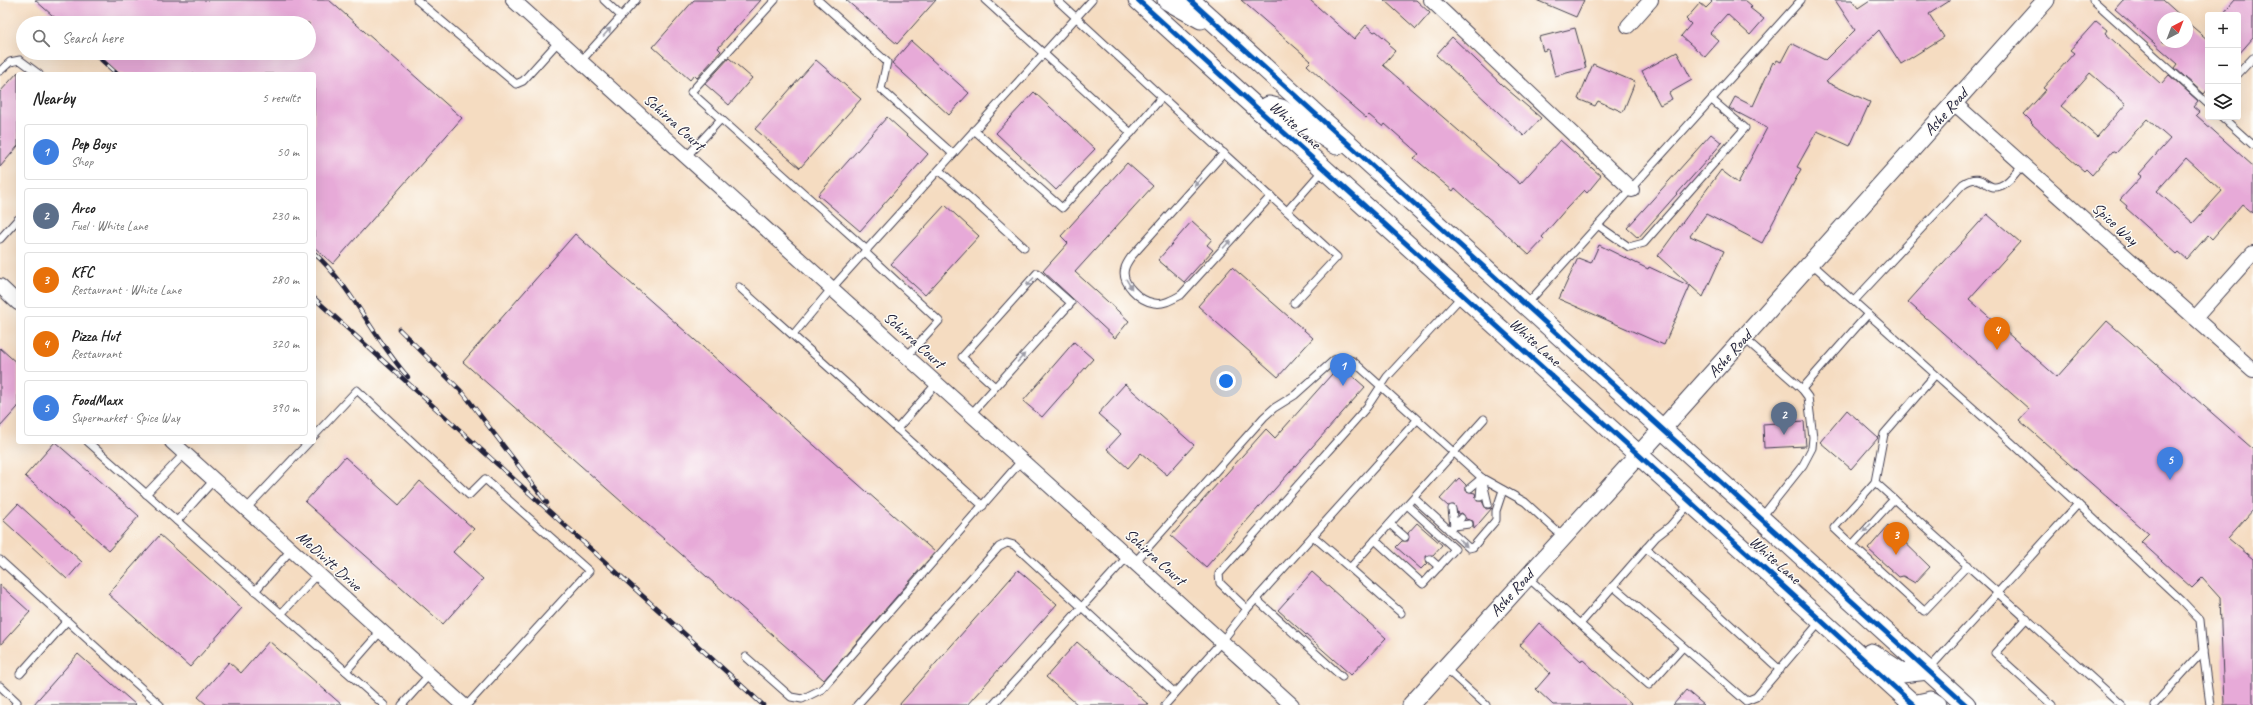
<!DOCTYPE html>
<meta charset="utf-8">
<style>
body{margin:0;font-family:Caveat,sans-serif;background:#f6f6f6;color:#222}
.controls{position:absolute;right:12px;top:12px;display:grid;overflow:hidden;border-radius:4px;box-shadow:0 4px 16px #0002}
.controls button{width:36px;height:36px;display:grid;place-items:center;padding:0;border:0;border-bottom:1px solid #e0e0e0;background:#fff;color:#222;font:20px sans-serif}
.compass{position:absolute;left:2157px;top:12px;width:36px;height:36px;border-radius:50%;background:#fff;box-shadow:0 4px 16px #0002;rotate:42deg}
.you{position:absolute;left:1226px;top:381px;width:14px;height:14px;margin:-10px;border:3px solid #fff;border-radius:50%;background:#1a73e8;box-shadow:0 0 0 6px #1a73e833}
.badge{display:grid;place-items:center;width:26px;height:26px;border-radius:50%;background:#c8321e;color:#fff;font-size:13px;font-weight:700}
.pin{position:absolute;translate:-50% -33px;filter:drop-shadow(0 1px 2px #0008)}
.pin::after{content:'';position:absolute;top:21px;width:14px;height:12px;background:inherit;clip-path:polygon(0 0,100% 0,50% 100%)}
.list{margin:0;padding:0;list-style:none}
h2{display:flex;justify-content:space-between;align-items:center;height:52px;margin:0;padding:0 16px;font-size:17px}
h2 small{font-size:13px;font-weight:400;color:#767676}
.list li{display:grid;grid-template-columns:26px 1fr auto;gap:12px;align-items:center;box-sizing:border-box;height:56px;margin:0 8px 8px;padding:0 8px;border:1px solid #e0e0e0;border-radius:4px}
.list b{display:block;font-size:15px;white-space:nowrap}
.list p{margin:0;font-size:13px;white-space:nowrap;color:#767676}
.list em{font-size:13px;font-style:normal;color:#767676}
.icon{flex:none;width:22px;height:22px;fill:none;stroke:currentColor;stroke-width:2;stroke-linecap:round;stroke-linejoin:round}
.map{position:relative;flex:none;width:2253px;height:705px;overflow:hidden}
.search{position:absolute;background:#fff;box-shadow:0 4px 16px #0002;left:16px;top:16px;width:300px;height:44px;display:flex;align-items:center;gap:10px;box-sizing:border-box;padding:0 14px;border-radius:22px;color:#767676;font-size:15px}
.panel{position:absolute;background:#fff;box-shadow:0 4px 16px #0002;left:16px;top:72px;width:300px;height:372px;border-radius:4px}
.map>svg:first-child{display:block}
.building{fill:#e7aad8;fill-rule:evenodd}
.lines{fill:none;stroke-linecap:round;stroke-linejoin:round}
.service-casing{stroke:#423e4f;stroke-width:9}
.minor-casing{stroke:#423e4f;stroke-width:16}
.tertiary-casing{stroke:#423e4f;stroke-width:19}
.secondary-casing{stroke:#423e4f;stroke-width:21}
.service{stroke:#fff;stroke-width:7}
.minor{stroke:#fff;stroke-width:14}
.tertiary{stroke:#fff;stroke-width:17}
.secondary{stroke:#fff;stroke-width:19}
.rail-casing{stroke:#22223b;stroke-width:4.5}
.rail{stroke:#fdfcf7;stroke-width:3;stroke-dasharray:9;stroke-linecap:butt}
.cycleway-casing{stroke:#fdfcf7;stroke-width:8}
.cycleway{stroke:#0057b8;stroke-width:5}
.oneway{fill:#9c9ca7}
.labels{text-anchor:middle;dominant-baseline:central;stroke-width:3;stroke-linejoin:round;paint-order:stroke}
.street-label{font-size:16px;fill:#22223b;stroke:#fdfcf7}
</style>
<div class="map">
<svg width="2253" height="705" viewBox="0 0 2253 705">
<rect width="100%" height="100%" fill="#fdfcf7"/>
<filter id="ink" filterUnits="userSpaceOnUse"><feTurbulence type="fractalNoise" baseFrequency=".025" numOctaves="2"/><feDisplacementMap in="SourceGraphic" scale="8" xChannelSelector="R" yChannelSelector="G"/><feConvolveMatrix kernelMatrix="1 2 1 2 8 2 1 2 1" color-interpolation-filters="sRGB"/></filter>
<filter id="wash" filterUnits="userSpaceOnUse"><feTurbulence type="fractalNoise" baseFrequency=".012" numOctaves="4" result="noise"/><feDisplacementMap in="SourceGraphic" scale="16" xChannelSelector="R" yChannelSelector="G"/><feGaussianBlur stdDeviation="0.9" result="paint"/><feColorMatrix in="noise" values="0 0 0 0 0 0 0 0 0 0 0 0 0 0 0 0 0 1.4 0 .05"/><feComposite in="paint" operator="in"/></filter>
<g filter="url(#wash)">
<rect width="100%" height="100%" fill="#f5dcc1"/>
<g id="blocks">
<g class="building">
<path d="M35 0H329L462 118 333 264 314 247V74H119L95 53H309V23H61Z"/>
<path d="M694 0H761L718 48 721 51 697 78 694 75 690 80 653 47Z"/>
<path d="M846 0H936L897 44Z"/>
<path d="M1241 0H1310L1354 39 1366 25 1374 32 1376 31 1390 43 1388 45 1395 51 1383 65 1520 184 1560 140 1601 176 1587 193 1584 190 1566 209 1542 237 1544 239 1529 255 1455 188 1453 191 1414 158 1419 154 1385 124 1383 127 1369 115 1366 118 1337 93 1307 65 1311 61Z"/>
<path d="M1384 0H1416L1430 13 1416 29Z"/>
<path d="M1536 0H1584L1576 17Z"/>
<path d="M1710 0H1745L1752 6 1750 8 1764 19 1750 35 1727 14 1710 33 1719 41 1705 57 1681 36 1691 24 1686 19 1700 3 1706 8 1712 2Z"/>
<path d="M1835 0H1852L1858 8 1870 0H1951L1929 14 1944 37 1901 64 1879 30 1826 82 1870 102 1850 146 1817 131 1797 167 1801 169 1762 243 1706 214 1690 236 1724 251 1703 297 1658 256 1721 170 1738 183 1767 128 1729 108 1735 97 1753 106 1773 62 1775 64 1777 60 1781 62 1791 43 1825 60 1855 30Z"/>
<path d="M2123 0H2163L2183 18H2163V42H2187V22L2208 40V89L2204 94 2175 68 2178 64 2115 9Z"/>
<path d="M2235 0H2253V38L2238 55V15H2222Z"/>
<path d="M2096 21 2107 30 2105 33 2161 84 2169 75 2198 101 2193 107 2199 112 2196 115 2253 166V213L2242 204 2212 239 2208 235 2187 259 2179 252 2177 254 2126 208 2127 206 2120 200 2142 176 2139 174 2170 139 2147 119 2116 153 2113 151 2092 175 2086 169 2084 171 2062 152 2031 123 2032 122 2024 114 2046 90 2043 88 2074 53 2070 50ZM2090 73 2126 104 2097 137 2061 106ZM2186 158 2222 191 2193 223 2157 191Z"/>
<path d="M1575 28 1586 68 1555 76 1548 49 1543 51 1539 37Z"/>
<path d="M1452 37 1502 85 1541 118 1524 136 1436 55Z"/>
<path d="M911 41 969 93 949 115 892 63Z"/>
<path d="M1677 52 1692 80 1669 93 1672 99 1660 105 1642 71Z"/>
<path d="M729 58 752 78 729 105 705 84Z"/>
<path d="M816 60 861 99 800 168 755 129Z"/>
<path d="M1593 64 1635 82 1623 112 1598 101 1595 106 1578 99Z"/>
<path d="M18 72V146L0 167V92Z"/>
<path d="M1034 92 1095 149 1056 190 996 133Z"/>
<path d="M887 117 928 154 860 231 818 195Z"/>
<path d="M1711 134 1722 143 1638 238 1627 228Z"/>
<path d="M1127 163 1153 186 1075 272 1129 321 1115 338 1043 271 1068 243 1061 236Z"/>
<path d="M945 205 979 236 925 295 891 264Z"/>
<path d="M1987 214 2020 242 1969 299 2057 377 2107 321 2253 449V510L2228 538 2253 559V705H2224L2220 598 2202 578 2192 588 2141 542 2149 534 2019 420 2029 409 1908 302Z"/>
<path d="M1192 221 1212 239 1207 245 1213 250 1184 282 1158 260Z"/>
<path d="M575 234 935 552 824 680 463 362Z"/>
<path d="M1599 245 1648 269 1649 267 1690 286 1664 345 1559 299 1578 258 1591 263Z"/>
<path d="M1232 267 1313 338 1278 377 1198 306Z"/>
<path d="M1074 342 1093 359 1042 417 1023 401Z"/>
<path d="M0 348 18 364V407L0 427Z"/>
<path d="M1340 365 1365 387 1206 567 1171 536 1266 429 1275 438Z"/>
<path d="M1125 384 1194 445 1167 475 1141 453 1128 468 1107 449 1121 434 1098 414Z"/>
<path d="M1847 410 1878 438 1851 469 1820 442Z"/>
<path d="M1804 421 1806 446 1764 448 1763 424Z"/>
<path d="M55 442 139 516 109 550 25 476Z"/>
<path d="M345 457 399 505 420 481 474 529 453 552 483 579 443 624 305 502Z"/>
<path d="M1459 478 1466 485V491L1475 493 1477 501H1482L1486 509 1492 508 1474 529 1473 521 1466 519 1462 513 1458 514 1454 505 1448 506 1440 499Z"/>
<path d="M18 504 82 562 67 579 3 520Z"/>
<path d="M1417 523 1442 545 1433 555 1426 556 1427 563 1421 569 1396 547 1402 541H1408V533Z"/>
<path d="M1888 526 1930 567 1915 583 1903 576 1899 577 1868 549Z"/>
<path d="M160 535 242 608 190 667 108 594Z"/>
<path d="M1018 570 1057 604 967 705H899Z"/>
<path d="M1312 572 1386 638 1351 675 1278 610Z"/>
<path d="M0 585 30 612 0 645Z"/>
<path d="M1539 623 1581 661 1582 659 1632 705H1553L1536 689 1550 673 1520 645Z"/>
<path d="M269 641 342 705H207L198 697 229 662 241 673Z"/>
<path d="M1077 642 1149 705H1078L1046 677Z"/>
<path d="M78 654 136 705H33Z"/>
<path d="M1686 690 1704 705H1673Z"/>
</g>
</g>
</g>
<g filter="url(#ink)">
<use href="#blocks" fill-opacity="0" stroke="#423e4f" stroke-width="1"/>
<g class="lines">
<g class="service-casing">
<g id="service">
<path d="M417 0 516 84 523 81 559 41"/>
<path d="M604 0 621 16"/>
<path d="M775 0 691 92 867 250"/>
<path d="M818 0 887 62 881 89 953 154"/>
<path d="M985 0 1131 133 1162 97 1057 0"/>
<path d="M2093 0 2208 104"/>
<path d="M581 61 636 0"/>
<path d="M0 71 10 62 20 60 39 74"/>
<path d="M2238 74 2253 58"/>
<path d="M1162 97 1337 257 1294 303"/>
<path d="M2222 117 2253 145"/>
<path d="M974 130 1062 208 1131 133"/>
<path d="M1224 153 1131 257C1129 260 1126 264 1125 268 1120 283 1140 301 1154 303 1164 305 1173 299 1181 295L1271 196"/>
<path d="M687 156 721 119"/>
<path d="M939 170 1024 247"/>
<path d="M1287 211 1324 169"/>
<path d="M1599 226 1629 247 1644 243 1745 128 1712 100"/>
<path d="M0 239 18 219"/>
<path d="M865 252 939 321 907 356"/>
<path d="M1811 263 2012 443 2181 600 2200 620 2203 651 2154 705"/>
<path d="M739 287 983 506"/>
<path d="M1854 301 1963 184C1984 170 1985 192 2000 186 2009 183 2017 171 2023 164"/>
<path d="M1526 305 1801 0"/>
<path d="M793 335 832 288 1092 0"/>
<path d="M1744 338 1802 389 1808 397 1813 437 1812 448 1803 465 1761 518"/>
<path d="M1935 375 1884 434 1875 482 2122 705"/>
<path d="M1802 389 1868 314"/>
<path d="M971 414 1071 303 1037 273 962 357 995 387"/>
<path d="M897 429 937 383"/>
<path d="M314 436 357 390 469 495 485 479 589 571 467 705"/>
<path d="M88 442 384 705"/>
<path d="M1482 478 1488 504"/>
<path d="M1470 488 1482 478"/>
<path d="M146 494 185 453"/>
<path d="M1480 497 1481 485"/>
<path d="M1414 498 1469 548 1473 547 1496 520V511L1503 490"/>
<path d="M1894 499 1852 545 1924 611 1968 565"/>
<path d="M246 509 309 442"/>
<path d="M177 521 214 480"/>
<path d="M1390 524 1405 537"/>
<path d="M1454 526 1469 524"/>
<path d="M1454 526 1461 518"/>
<path d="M1449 530 1454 526 1452 509"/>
<path d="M1313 536 1350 568 1484 419"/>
<path d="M1375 540 1423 584 1455 549 1407 505"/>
<path d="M1852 545 1834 528 1875 482"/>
<path d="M1646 548 1780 670"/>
<path d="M1430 559 1439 567"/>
<path d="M0 560 160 705"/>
<path d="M1135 562 1264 417 1274 408 1295 395 1334 360 1344 358 1353 361 1482 478 1525 502 1563 537"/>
<path d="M1350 568 1401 613"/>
<path d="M1527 577 1580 624 1656 537 1670 526 1690 503"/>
<path d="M1613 586 1746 701 1756 697 1820 622"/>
<path d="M255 591 291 550"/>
<path d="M1256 599 1342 677"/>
<path d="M1247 609 1417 420"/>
<path d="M281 614 318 574"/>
<path d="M2027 618 1995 653 2052 705"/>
<path d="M1580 624 1649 685 1683 647"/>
<path d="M2203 651 2210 705"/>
<path d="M746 657 791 697 802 699 822 689 1022 460"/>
<path d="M1445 668 1486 705"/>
<path d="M1928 670 2078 504"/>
<path d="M346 671 381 631"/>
<path d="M20 674 67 621"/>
<path d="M0 686 17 702 15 705"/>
<path d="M402 705 429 675"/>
<path d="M857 705 999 547 1007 543 1014 545 1175 693"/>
<path d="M993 705 1128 556"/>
<path d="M1165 705 1222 641 1247 609 1220 583 1219 574 1367 407 1387 377 1462 296"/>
</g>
</g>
<g class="minor-casing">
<g id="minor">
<path d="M513 0 1292 705"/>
<path d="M1431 0 1632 190"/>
<path d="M1628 26 1651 0"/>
<path d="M1954 103 2253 370"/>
<path d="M0 286 18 303"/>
<path d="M2195 318 2253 253"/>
<path d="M172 442 463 705"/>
</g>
</g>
<g class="tertiary-casing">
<path id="tertiary" d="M1411 705 1672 418 2046 0"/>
</g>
<g class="secondary-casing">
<g id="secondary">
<path d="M1138 0 1914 705"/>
<path d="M1167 0 1201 19"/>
<path d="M1190 0 1966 705"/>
<path d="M1260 111 1269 106 1281 109 1337 145"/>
<path d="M1871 653 1902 673 1928 670"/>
<path d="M1913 705 1931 701 1937 705"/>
</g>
</g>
<use href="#service" class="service"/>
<use href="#minor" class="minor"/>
<use href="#tertiary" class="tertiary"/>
<use href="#secondary" class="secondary"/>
<g class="rail-casing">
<g id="rail">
<path d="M94 53 117 74"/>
<path d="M314 253C353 288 373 338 408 377"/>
<path d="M314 298 763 705"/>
<path d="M399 329 464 394 547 503"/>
</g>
</g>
<use href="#rail" class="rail"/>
<g class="cycleway-casing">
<g id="cycleway">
<path d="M1138 0 1914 705"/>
<path d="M1190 0 1966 705"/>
</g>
</g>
<use href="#cycleway" class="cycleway"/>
</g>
<defs><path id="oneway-solid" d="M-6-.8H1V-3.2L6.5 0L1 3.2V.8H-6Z"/></defs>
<g class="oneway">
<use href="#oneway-solid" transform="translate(607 32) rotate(-48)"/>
<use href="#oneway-solid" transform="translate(1198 182) rotate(132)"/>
<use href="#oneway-solid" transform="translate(1227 244) rotate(-48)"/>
<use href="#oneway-solid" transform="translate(1030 282) rotate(132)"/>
<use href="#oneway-solid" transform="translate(1129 284) rotate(60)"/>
<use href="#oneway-solid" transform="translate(1021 358) rotate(-48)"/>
<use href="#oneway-solid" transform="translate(1867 528) rotate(132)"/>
<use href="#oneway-solid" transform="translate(1463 543) rotate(43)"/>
</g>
</g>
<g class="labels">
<g class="street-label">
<text transform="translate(1946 112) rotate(-48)">Ashe Road</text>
<text transform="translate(674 122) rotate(42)">Schirra Court</text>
<text transform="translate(1295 125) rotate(42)">White Lane</text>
<text transform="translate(2115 224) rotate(42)">Spice Way</text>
<text transform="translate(914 340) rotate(42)">Schirra Court</text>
<text transform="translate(1535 342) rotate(42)">White Lane</text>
<text transform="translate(1730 354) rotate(-48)">Ashe Road</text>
<text transform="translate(1155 557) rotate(42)">Schirra Court</text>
<text transform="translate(1775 560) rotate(42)">White Lane</text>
<text transform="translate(329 561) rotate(42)">McDivitt Drive</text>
<text transform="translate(1512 593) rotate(-48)">Ashe Road</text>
</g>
</g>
</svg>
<div class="controls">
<button>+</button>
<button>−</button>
<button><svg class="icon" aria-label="layers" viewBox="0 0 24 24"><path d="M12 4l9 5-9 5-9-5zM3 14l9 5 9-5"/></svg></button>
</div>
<svg class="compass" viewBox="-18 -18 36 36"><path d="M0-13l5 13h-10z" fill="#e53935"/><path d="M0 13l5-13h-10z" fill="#767676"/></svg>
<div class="you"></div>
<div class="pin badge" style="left:1343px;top:386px;background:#3f7fe0">1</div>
<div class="pin badge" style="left:1784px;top:435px;background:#5c6f8a">2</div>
<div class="pin badge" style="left:1896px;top:555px;background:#e8710a">3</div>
<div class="pin badge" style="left:1997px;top:350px;background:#e8710a">4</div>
<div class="pin badge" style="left:2170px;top:480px;background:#3f7fe0">5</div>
<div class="search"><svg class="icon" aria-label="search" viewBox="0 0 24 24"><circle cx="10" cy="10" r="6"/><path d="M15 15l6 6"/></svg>Search here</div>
<section class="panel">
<h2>Nearby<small>5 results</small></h2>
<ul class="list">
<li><span class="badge" style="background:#3f7fe0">1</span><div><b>Pep Boys</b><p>Shop</p></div><em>50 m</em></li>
<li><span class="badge" style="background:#5c6f8a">2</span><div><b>Arco</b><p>Fuel · White Lane</p></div><em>230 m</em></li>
<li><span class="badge" style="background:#e8710a">3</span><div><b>KFC</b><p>Restaurant · White Lane</p></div><em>280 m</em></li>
<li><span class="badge" style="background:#e8710a">4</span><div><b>Pizza Hut</b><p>Restaurant</p></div><em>320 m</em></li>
<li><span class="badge" style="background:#3f7fe0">5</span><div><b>FoodMaxx</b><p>Supermarket · Spice Way</p></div><em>390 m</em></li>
</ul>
</section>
</div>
